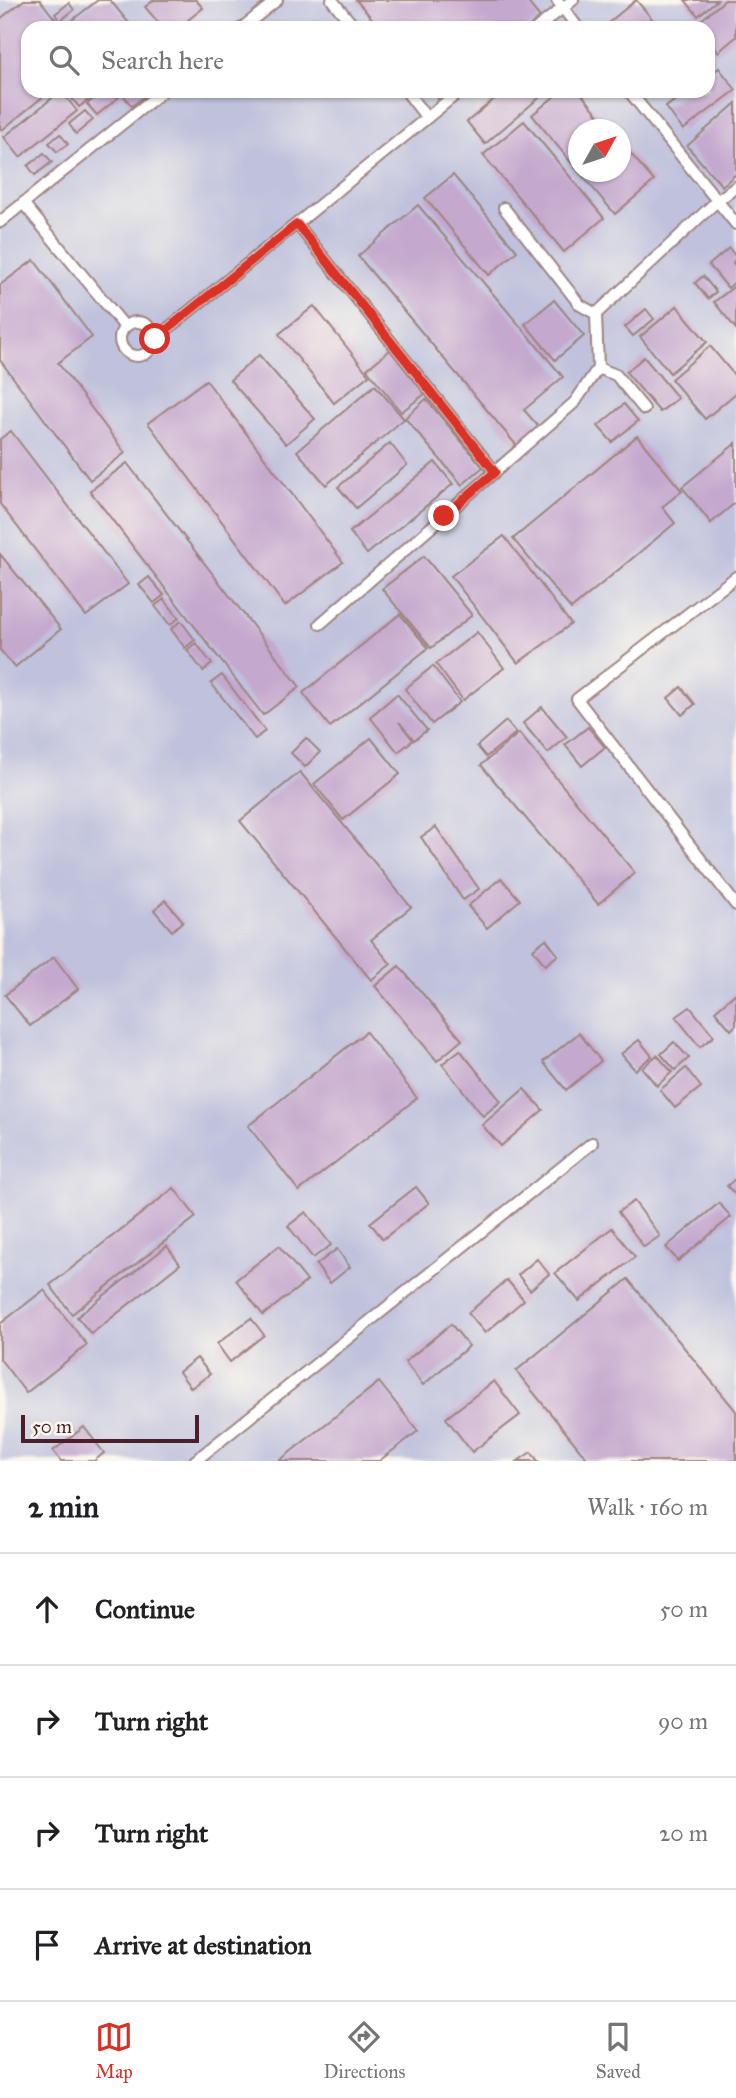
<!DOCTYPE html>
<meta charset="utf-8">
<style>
body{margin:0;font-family:"IM FELL Great Primer",serif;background:#f2f2f2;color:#202124}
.compass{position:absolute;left:568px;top:119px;width:63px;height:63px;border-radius:50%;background:#fff;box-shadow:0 2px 5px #0004;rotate:50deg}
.scale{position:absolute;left:21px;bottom:18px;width:178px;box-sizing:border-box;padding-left:7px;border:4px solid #4a1f2b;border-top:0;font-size:19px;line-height:24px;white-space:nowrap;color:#4a1f2b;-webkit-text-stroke:5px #fbf7ec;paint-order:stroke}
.stop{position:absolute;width:21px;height:21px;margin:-16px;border:5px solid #d93025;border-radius:50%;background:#fff}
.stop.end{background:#d93025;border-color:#fff;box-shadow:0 2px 7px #0008}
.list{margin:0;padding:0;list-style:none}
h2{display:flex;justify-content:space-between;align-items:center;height:91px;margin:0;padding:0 28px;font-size:30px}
h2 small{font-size:23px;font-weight:400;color:#757577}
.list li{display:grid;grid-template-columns:46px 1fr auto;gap:21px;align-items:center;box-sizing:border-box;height:112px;padding:0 28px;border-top:2px solid #e0e0e0}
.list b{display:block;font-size:26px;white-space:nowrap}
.list em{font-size:23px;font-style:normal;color:#757577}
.icon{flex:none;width:38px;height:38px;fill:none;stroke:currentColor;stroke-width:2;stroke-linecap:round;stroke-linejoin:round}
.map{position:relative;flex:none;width:736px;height:1461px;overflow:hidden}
.search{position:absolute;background:#fff;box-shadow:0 2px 5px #0004;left:21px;right:21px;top:21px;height:77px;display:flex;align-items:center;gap:18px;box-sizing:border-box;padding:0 24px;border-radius:21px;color:#757577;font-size:26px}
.sheet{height:539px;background:#fff}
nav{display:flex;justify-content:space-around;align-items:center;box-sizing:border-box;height:98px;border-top:2px solid #e0e0e0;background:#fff;font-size:19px;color:#757577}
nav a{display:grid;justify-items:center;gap:4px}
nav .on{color:#d93025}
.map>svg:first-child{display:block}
.industrial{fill:#c0c2dd;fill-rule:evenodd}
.building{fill:#c4a8ce}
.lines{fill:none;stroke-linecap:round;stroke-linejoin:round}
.lane-casing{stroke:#a08480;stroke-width:14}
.lane{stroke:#fff;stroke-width:10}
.route{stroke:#d93025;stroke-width:9}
</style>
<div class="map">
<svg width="736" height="1461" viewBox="0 0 736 1461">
<rect width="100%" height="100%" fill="#fbf7ec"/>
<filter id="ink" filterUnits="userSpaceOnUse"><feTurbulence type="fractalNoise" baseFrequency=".0143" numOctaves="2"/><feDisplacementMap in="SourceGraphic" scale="14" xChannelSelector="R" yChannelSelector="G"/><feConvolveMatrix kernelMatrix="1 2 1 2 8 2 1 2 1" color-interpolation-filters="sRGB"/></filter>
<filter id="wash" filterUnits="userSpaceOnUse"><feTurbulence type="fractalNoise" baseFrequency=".00686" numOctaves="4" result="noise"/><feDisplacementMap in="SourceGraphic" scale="28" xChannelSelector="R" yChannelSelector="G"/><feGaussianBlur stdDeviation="1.57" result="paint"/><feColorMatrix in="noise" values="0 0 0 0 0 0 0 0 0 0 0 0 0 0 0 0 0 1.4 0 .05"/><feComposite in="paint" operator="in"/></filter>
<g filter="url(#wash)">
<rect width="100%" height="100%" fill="#f7e9d5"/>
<path class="industrial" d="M0 0H736V1461H0ZM28 28H708V91H28ZM578 130H620V172H578Z"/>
<g id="blocks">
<g class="building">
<path d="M24 0H40L62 28H28V91H50L2 130 0 128V19Z"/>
<path d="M98 0H110L133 28H68L66 25Z"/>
<path d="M154 0H196L203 8 178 28H163L145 7Z"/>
<path d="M356 0H526L540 17 527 28H380Z"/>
<path d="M636 0 660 28H610L607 24Z"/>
<path d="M685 0H717L698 16Z"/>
<path d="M725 0H736V37L718 52 708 40V28H698L695 25Z"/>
<path d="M69 3 74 10 60 21 55 14Z"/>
<path d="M719 68 736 90 683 130 666 107 688 91H708V76Z"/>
<path d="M61 91 77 111 20 157 4 137Z"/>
<path d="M66 91H100L79 107Z"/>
<path d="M103 91H115L119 97 97 115 87 104Z"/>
<path d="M120 91H151L132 106Z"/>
<path d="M432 91H452L440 101Z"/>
<path d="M504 91H547L485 144 467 122Z"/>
<path d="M561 91H579L611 130H578V171L532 115Z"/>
<path d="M736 103V174L722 186 687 146Z"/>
<path d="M85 111 93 120 76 134 69 124Z"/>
<path d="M524 121 604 218 564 252 483 155Z"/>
<path d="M60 134 68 144 57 152 49 143Z"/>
<path d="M620 141 654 181 615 214 579 172H620Z"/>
<path d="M44 153 52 162 35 175 28 166Z"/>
<path d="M453 175 517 251 489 275 425 198Z"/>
<path d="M418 205 563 377 524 410 539 427 517 446 358 256Z"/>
<path d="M729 248 736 257 733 263 736 266V281L728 288 709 265Z"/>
<path d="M34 260 92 337 58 363 125 453 90 480 0 360V285Z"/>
<path d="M703 276 716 292 708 299 695 283Z"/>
<path d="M736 285V329L714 302Z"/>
<path d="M554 300 584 336 555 360 525 324Z"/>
<path d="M314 306 369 375 334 403 279 334Z"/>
<path d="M677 306 707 342 670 373 640 337Z"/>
<path d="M646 309 654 319 633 336 625 327Z"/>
<path d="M710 346 736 377V393L705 419 671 379Z"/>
<path d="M390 350 425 394 401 412 367 369Z"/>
<path d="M259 355 315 419 286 444 230 380Z"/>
<path d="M644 357 678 398 660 412 626 372Z"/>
<path d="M206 380 343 562 285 606 148 423Z"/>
<path d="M375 385 404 419 326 485 297 451Z"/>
<path d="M426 399 483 467 462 485 405 418Z"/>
<path d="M624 404 638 421 612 442 598 426Z"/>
<path d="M11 431 128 584 86 616 0 504V439Z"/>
<path d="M637 436 682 491 662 507 675 523 571 609 513 539Z"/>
<path d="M390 443 407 465 356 508 338 487Z"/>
<path d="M736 443V502L711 523 682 487Z"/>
<path d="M435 462 453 484 367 554 350 532Z"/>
<path d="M127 463 300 687 263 715 90 491Z"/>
<path d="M504 536 571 624 518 663 451 576Z"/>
<path d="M0 554 61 629 15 667 0 650Z"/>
<path d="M424 556 472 615 431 648 382 589Z"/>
<path d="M149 577 164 595 154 603 139 585Z"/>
<path d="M164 599 179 618 170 625 155 606Z"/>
<path d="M400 614 428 648 330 727 303 693Z"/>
<path d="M181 621 195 640 185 648 171 629Z"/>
<path d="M477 632 504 668 463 700 436 664Z"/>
<path d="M196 643 212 664 203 671 187 650Z"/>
<path d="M433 666 460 702 432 724 405 689Z"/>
<path d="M222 675 265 731 255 739 211 683Z"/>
<path d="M681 687 695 704 682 715 668 698Z"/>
<path d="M397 694 427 730 414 740 399 722 413 740 398 752 370 717Z"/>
<path d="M542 707 567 737 548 753 523 723Z"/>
<path d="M506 721 516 733 486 757 477 746Z"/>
<path d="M588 727 605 747 582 766 565 745Z"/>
<path d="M519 733 635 873 598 904 481 765Z"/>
<path d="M306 738 320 752 305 767 291 753Z"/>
<path d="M371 738 400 774 343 820 314 784Z"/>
<path d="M300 772 411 907 371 940 391 964 371 980 240 821Z"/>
<path d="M436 827 479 889 463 900 421 837Z"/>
<path d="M501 878 520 900 487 928 468 906Z"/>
<path d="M165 900 183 921 172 931 154 910Z"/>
<path d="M546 939 558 955 545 965 533 949Z"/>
<path d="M54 957 78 989 30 1026 5 995Z"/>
<path d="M399 966 462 1040 437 1061 375 986Z"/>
<path d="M736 993V1025L731 1030 715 1011Z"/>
<path d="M690 1007 714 1036 700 1047 676 1017Z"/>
<path d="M366 1032 417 1098 299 1191 248 1126Z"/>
<path d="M579 1033 601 1061 566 1090 543 1062Z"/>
<path d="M639 1040 652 1056 635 1070 621 1054Z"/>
<path d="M674 1042 689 1058 675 1070 661 1054Z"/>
<path d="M460 1050 501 1101 483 1116 442 1064Z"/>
<path d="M657 1055 672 1072 657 1086 642 1068Z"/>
<path d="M686 1068 701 1087 675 1108 660 1090Z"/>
<path d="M524 1089 543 1110 501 1146 482 1125Z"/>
<path d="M736 1178V1195L727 1186Z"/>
<path d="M416 1187 429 1203 383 1239 370 1223Z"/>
<path d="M174 1188 196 1217 72 1314 50 1285Z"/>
<path d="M634 1201 660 1236 644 1247 618 1212Z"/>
<path d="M719 1203 731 1217 678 1261 666 1247Z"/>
<path d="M306 1212 331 1245 313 1258 288 1226Z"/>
<path d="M612 1228 635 1257 579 1301 555 1273Z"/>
<path d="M167 1246 180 1264 91 1334 77 1317Z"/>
<path d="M279 1246 307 1281 263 1315 236 1280Z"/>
<path d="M337 1249 350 1267 330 1283 316 1265Z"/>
<path d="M537 1259 549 1274 530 1290 518 1275Z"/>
<path d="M628 1279 736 1411V1461H589L516 1371Z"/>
<path d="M507 1280 524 1300 485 1333 468 1313Z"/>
<path d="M44 1290 87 1345 26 1393 0 1359V1324Z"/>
<path d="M251 1318 264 1335 230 1362 217 1344Z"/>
<path d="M451 1324 469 1346 423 1385 405 1362Z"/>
<path d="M197 1358 210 1374 191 1388 179 1372Z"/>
<path d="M494 1381 520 1415 472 1452 446 1418Z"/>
<path d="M379 1382 418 1431 379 1461H279Z"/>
<path d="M84 1427 104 1453 94 1461H61L53 1451Z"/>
<path d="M531 1452 538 1461H518Z"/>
</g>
</g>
</g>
<g filter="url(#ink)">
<use href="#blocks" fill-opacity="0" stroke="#a08480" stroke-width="2"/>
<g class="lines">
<g class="lane-casing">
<g id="lane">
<path d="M332 0 355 28"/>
<path d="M557 0 578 28"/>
<path d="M242 28 277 0"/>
<path d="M537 28 573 0"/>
<path d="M406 91 427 118"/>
<path d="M629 91 736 224"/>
<path d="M23 203 125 327"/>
<path d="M504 208 580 305 596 314"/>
<path d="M0 222 163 91"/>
<path d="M297 224 495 472"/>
<circle cx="137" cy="339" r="17"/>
<path d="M155 339 460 91"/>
<path d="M598 368 616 375 644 409"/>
<path d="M736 577 577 699 736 905"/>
<path d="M320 624 575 402 598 368 596 314 717 201 736 187"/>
<path d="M195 1461 592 1143"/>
</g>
</g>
<use href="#lane" class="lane"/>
</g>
</g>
<g class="lines" filter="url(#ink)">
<path class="route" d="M155 339 297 224 495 472 444 516"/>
</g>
</svg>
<svg class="compass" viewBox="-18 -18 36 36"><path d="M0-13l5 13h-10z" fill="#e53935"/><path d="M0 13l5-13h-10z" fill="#757577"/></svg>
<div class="scale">50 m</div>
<div class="stop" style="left:155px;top:339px"></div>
<div class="stop end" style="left:444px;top:516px"></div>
<div class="search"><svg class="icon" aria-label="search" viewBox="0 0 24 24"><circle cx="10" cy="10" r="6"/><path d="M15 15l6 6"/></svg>Search here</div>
</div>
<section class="sheet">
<h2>2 min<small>Walk · 160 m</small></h2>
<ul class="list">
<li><svg class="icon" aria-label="ahead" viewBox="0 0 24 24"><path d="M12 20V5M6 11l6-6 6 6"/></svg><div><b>Continue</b></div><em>50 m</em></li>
<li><svg class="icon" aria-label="right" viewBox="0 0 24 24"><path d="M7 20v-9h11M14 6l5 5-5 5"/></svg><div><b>Turn right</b></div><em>90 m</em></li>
<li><svg class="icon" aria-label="right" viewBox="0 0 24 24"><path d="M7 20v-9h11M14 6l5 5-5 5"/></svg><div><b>Turn right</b></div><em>20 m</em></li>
<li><svg class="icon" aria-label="arrive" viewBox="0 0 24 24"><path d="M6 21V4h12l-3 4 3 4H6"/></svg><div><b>Arrive at destination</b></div></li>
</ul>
</section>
<nav>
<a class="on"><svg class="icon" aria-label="map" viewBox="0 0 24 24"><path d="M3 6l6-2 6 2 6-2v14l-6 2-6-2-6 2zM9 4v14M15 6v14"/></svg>Map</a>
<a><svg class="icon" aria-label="directions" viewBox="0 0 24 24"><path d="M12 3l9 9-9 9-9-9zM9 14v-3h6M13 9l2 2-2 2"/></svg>Directions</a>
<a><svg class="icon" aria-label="saved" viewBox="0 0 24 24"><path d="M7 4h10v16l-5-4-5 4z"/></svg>Saved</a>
</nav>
